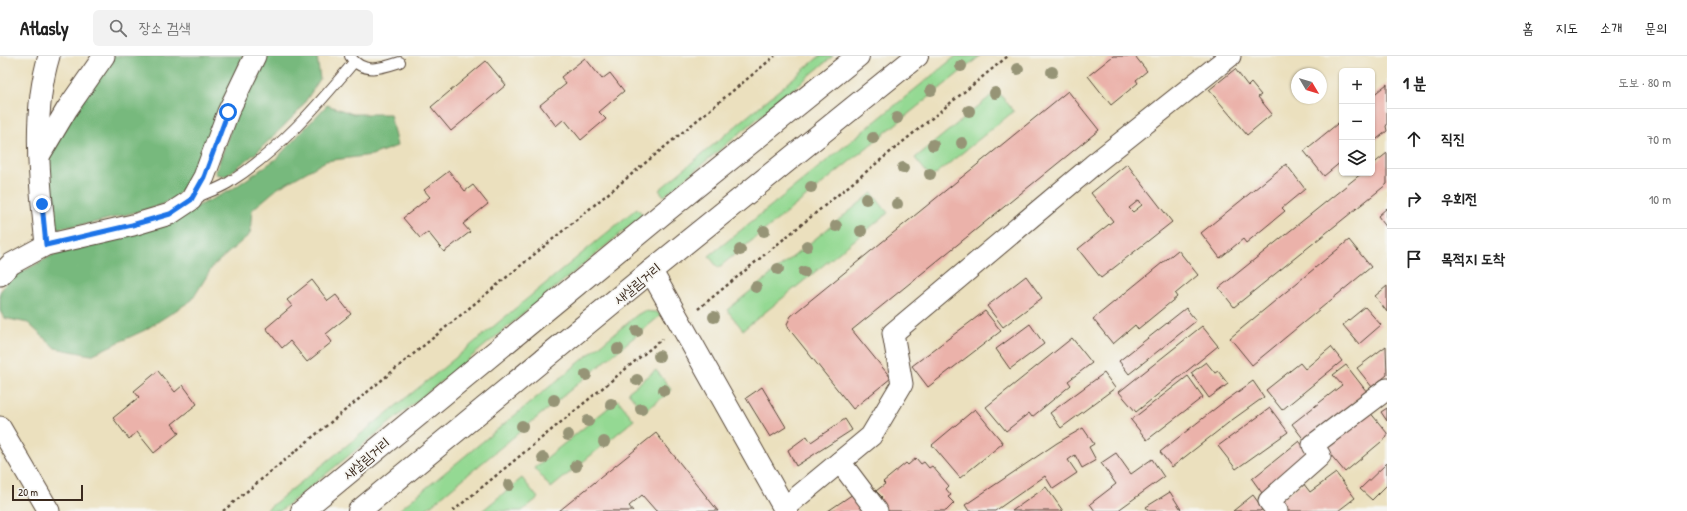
<!DOCTYPE html>
<html lang="ko">
<meta charset="utf-8">
<style>
body{margin:0;font-family:"Patrick Hand","Poor Story",sans-serif;background:#f2f2f2;color:#222}
.controls{position:absolute;right:12px;top:12px;display:grid;overflow:hidden;border-radius:6px;box-shadow:0 1px 3px #0004}
.controls button{width:36px;height:36px;display:grid;place-items:center;padding:0;border:0;border-bottom:1px solid #e0e0e0;background:#fff;color:#222;font:20px sans-serif}
.compass{position:absolute;left:1291px;top:12px;width:36px;height:36px;border-radius:50%;background:#fff;box-shadow:0 1px 3px #0004;rotate:128deg}
.scale{position:absolute;left:12px;bottom:10px;width:71px;box-sizing:border-box;padding-left:4px;border:2px solid #3b2a1e;border-top:0;font-size:11px;line-height:14px;white-space:nowrap;color:#3b2a1e;-webkit-text-stroke:3px #f6f6f2;paint-order:stroke}
.stop{position:absolute;width:12px;height:12px;margin:-9px;border:3px solid #1a73e8;border-radius:50%;background:#fff}
.stop.end{background:#1a73e8;border-color:#fff;box-shadow:0 1px 4px #0008}
.list{margin:0;padding:0;list-style:none}
h2{display:flex;justify-content:space-between;align-items:center;height:52px;margin:0;padding:0 16px;font-size:17px}
h2 small{font-size:13px;font-weight:400;color:#767676}
.list li{display:grid;grid-template-columns:26px 1fr auto;gap:12px;align-items:center;box-sizing:border-box;height:60px;padding:0 16px;border-top:1px solid #e0e0e0}
.list b{display:block;font-size:15px;white-space:nowrap}
.list em{font-size:13px;font-style:normal;color:#767676}
.icon{flex:none;width:22px;height:22px;fill:none;stroke:currentColor;stroke-width:2;stroke-linecap:round;stroke-linejoin:round}
.map{position:relative;flex:none;width:1387px;height:455px;overflow:hidden}
header{display:flex;align-items:center;gap:24px;box-sizing:border-box;height:56px;padding:0 20px;background:#fff;border-bottom:1px solid #e0e0e0}
header strong{font-size:19px}
nav{display:flex;gap:22px;margin-inline-start:auto;font-size:14px}
.search{width:280px;height:36px;background:#f2f2f2;display:flex;align-items:center;gap:10px;box-sizing:border-box;padding:0 14px;border-radius:6px;color:#767676;font-size:15px}
main{display:flex}
aside{flex:1;background:#fff}
.map>svg:first-child{display:block}
.green{fill:#94d993;stroke:#688258}
.forest{fill:#77b97d;stroke:#59724e}
.building{fill:#ebb2aa;fill-rule:evenodd}
.lines{fill:none;stroke-linecap:round;stroke-linejoin:round}
.lane-casing{stroke:#554536;stroke-width:12}
.street-casing{stroke:#554536;stroke-width:23}
.secondary-casing{stroke:#554536;stroke-width:24}
.primary-casing{stroke:#554536;stroke-width:24}
.path{stroke:#554536;stroke-width:2.5;stroke-dasharray:3 3;stroke-linecap:butt}
.lane{stroke:#fff;stroke-width:10}
.street{stroke:#fff;stroke-width:21}
.secondary{stroke:#fff;stroke-width:22}
.primary{stroke:#fff;stroke-width:22}
.tree{fill:#969476}
.route{stroke:#1a73e8;stroke-width:5}
.labels{text-anchor:middle;dominant-baseline:central;stroke-width:3.5;stroke-linejoin:round;paint-order:stroke}
.street-label{font-size:14px;fill:#3b2a1e;stroke:#f6f6f2}
</style>
<header>
<strong>Atlasly</strong>
<div class="search"><svg class="icon" aria-label="search" viewBox="0 0 24 24"><circle cx="10" cy="10" r="6"/><path d="M15 15l6 6"/></svg>장소 검색</div>
<nav><a>홈</a><a>지도</a><a>소개</a><a>문의</a></nav>
</header>
<main>
<div class="map">
<svg width="1387" height="455" viewBox="0 0 1387 455">
<rect width="100%" height="100%" fill="#f6f6f2"/>
<filter id="ink" filterUnits="userSpaceOnUse"><feTurbulence type="fractalNoise" baseFrequency=".025" numOctaves="2"/><feDisplacementMap in="SourceGraphic" scale="8" xChannelSelector="R" yChannelSelector="G"/><feConvolveMatrix kernelMatrix="1 2 1 2 8 2 1 2 1" color-interpolation-filters="sRGB"/></filter>
<filter id="wash" filterUnits="userSpaceOnUse"><feTurbulence type="fractalNoise" baseFrequency=".012" numOctaves="4" result="noise"/><feDisplacementMap in="SourceGraphic" scale="16" xChannelSelector="R" yChannelSelector="G"/><feGaussianBlur stdDeviation="0.9" result="paint"/><feColorMatrix in="noise" values="0 0 0 0 0 0 0 0 0 0 0 0 0 0 0 0 0 1.4 0 .05"/><feComposite in="paint" operator="in"/></filter>
<g filter="url(#wash)">
<rect width="100%" height="100%" fill="#ebe0be"/>
<g class="green">
<path d="M820 0H833L664 140 659 134Z"/>
<path d="M956 0H980L718 212 709 200Z"/>
<path d="M997 35 1014 55 931 122 915 102Z"/>
<path d="M872 137 888 157 743 274 727 254Z"/>
<path d="M637 152 643 159 448 320 280 455H265L442 313Z"/>
<path d="M644 255 656 256 661 259 424 455H398L637 259Z"/>
<path d="M656 314 672 334 644 356 628 336Z"/>
<path d="M618 344 634 364 551 432 534 412Z"/>
<path d="M522 422 538 442 522 455H482Z"/>
</g>
<g class="forest">
<path d="M113 0H244L191 121 177 140 159 150 93 167 54 173 45 100Z"/>
<path d="M265 0H317L320 23 299 55 256 97 226 120 215 118 233 67Z"/>
<path d="M327 49 353 58H390L397 90 372 99 326 105 278 132 252 154 250 178 213 210 192 244 145 274 91 299 55 292 28 267 4 262 0 255V236L9 223 53 199 100 187 196 151 231 134 276 103Z"/>
</g>
<g id="blocks">
<g class="building">
<path d="M1113 0H1135L1147 15 1136 24 1138 27 1111 49 1088 20Z"/>
<path d="M585 2 602 23 610 17 624 35 599 56 606 63 581 84 564 63 556 70 540 49 566 28 561 21Z"/>
<path d="M486 5 506 29 451 75 431 51Z"/>
<path d="M1235 13 1248 30 1251 27 1261 39 1258 41 1272 58 1247 79 1209 34Z"/>
<path d="M1387 28V69L1386 70 1387 75 1372 87V40Z"/>
<path d="M1068 35 1099 74 852 274 891 322 853 353 789 273 787 268 791 260Z"/>
<path d="M1342 64V105L1324 120 1304 95Z"/>
<path d="M1387 97V128L1234 251 1219 232 1362 117H1372V109Z"/>
<path d="M1127 108 1172 166 1101 222 1078 193 1113 165 1091 137ZM1139 144 1142 149 1133 156 1129 152Z"/>
<path d="M1286 108 1305 133 1282 152 1285 155 1246 187 1243 183 1220 202 1201 177Z"/>
<path d="M449 115 465 135 473 129 488 148 463 168 470 176 444 196 428 176 420 182 403 162 430 141 424 134Z"/>
<path d="M1387 152V172L1378 160Z"/>
<path d="M1349 184 1371 211 1252 309 1230 282Z"/>
<path d="M1178 194 1198 219 1175 238 1177 241 1138 273 1135 269 1113 288 1093 263Z"/>
<path d="M1026 220 1042 242 1003 271 987 250Z"/>
<path d="M312 224 328 245 336 239 351 258 326 278 332 286 307 306 290 285 282 292 266 272 292 250 287 244Z"/>
<path d="M1387 230V256L1375 240Z"/>
<path d="M1365 251 1381 269 1359 288 1343 269Z"/>
<path d="M1186 252 1196 265 1129 318 1119 305Z"/>
<path d="M985 255 1001 275 928 331 912 310Z"/>
<path d="M1030 268 1044 288 1010 313 996 293Z"/>
<path d="M1202 270 1218 290 1136 356 1119 336Z"/>
<path d="M1072 282 1092 307 1068 325 1071 329 1032 361 1029 357 1006 375 986 351Z"/>
<path d="M1386 290 1387 319 1372 331 1357 312Z"/>
<path d="M1331 291 1342 305 1282 354 1266 334 1300 307 1305 313Z"/>
<path d="M1206 306 1215 317 1218 315 1228 328 1209 342 1191 317Z"/>
<path d="M1346 309 1367 336 1305 385 1292 368 1342 329 1333 319Z"/>
<path d="M158 315 175 336 183 329 197 348 172 368 179 377 154 397 137 376 129 383 113 362 139 341 134 335Z"/>
<path d="M1104 317 1115 332 1061 372 1050 357Z"/>
<path d="M1188 320 1203 341 1147 384 1131 364Z"/>
<path d="M1253 325 1264 341 1232 364 1172 411 1160 396 1221 348Z"/>
<path d="M762 331 786 371 770 381 746 342Z"/>
<path d="M1270 352 1288 376 1236 413 1218 390Z"/>
<path d="M1387 352V365L1381 356Z"/>
<path d="M975 353 1003 387 960 422 932 389Z"/>
<path d="M1369 355 1387 377V381L1345 416 1325 392Z"/>
<path d="M845 363 852 374 796 410 788 394 807 380 811 386Z"/>
<path d="M1083 372 1094 388 1089 391 1096 404 1082 412 1075 399 1068 404 1077 417 1053 433 1045 420 995 455H969L965 449 1057 387Z"/>
<path d="M656 377 718 455H656L642 439 629 450 633 455H559Z"/>
<path d="M1299 385 1310 398 1262 437 1252 423Z"/>
<path d="M1116 397 1131 418 1152 403 1164 421 1117 455H1095L1090 448 1116 428 1101 407Z"/>
<path d="M916 402 921 408 924 406 929 412 932 410 949 430 946 433 951 439 948 441 954 447 946 455H884L879 444 882 441 876 435 885 428 883 426 906 407 908 409Z"/>
<path d="M1387 407V429L1372 444 1360 433Z"/>
<path d="M1336 417 1355 442 1338 455H1284L1277 446 1303 427 1310 436Z"/>
<path d="M1046 431 1063 455H1012Z"/>
<path d="M856 436 869 455H828Z"/>
<path d="M1170 436 1182 455H1149L1146 451Z"/>
<path d="M1253 439 1263 453 1260 455H1233Z"/>
</g>
</g>
</g>
<g filter="url(#ink)">
<use href="#blocks" fill-opacity="0" stroke="#554536" stroke-width="1"/>
<g class="lines">
<g class="lane-casing">
<g id="lane">
<path d="M350 0C363 19 382 12 400 6"/>
<path d="M195 142C206 137 218 133 228 127 278 96 317 50 354 6"/>
</g>
</g>
<g class="street-casing">
<g id="street">
<path d="M39 100 67 53 104 0"/>
<path d="M46 189C40 127 31 60 49 0"/>
<path d="M0 219 11 208 46 189 133 169 170 158 191 144 204 121 228 56 255 0"/>
<path d="M0 371 49 455"/>
<path d="M840 406 877 455"/>
<path d="M784 452 871 380 902 328 893 277 1093 109 1230 0"/>
<path d="M1277 455 1269 445 1320 400 1313 389 1387 333"/>
</g>
</g>
<g class="secondary-casing">
<path id="secondary" d="M651 215 786 455"/>
</g>
<g class="primary-casing">
<g id="primary">
<path d="M302 455 666 155 858 0"/>
<path d="M359 455 651 215 917 0"/>
</g>
</g>
<g class="path">
<path d="M698 253 1008 0"/>
<path d="M223 455 775 0"/>
<path d="M453 455 662 283"/>
</g>
<use href="#lane" class="lane"/>
<use href="#street" class="street"/>
<use href="#secondary" class="secondary"/>
<use href="#primary" class="primary"/>
</g>
<g class="tree">
<circle cx="961" cy="10" r="6"/>
<circle cx="1018" cy="13" r="6"/>
<circle cx="1052" cy="16" r="6"/>
<circle cx="931" cy="34" r="6"/>
<circle cx="995" cy="37" r="6"/>
<circle cx="969" cy="55" r="6"/>
<circle cx="897" cy="62" r="6"/>
<circle cx="873" cy="82" r="6"/>
<circle cx="962" cy="87" r="6"/>
<circle cx="933" cy="89" r="6"/>
<circle cx="903" cy="112" r="6"/>
<circle cx="930" cy="118" r="6"/>
<circle cx="811" cy="131" r="6"/>
<circle cx="866" cy="143" r="6"/>
<circle cx="897" cy="148" r="6"/>
<circle cx="836" cy="170" r="6"/>
<circle cx="764" cy="175" r="6"/>
<circle cx="861" cy="175" r="6"/>
<circle cx="807" cy="190" r="6"/>
<circle cx="740" cy="194" r="6"/>
<circle cx="778" cy="213" r="6"/>
<circle cx="804" cy="216" r="6"/>
<circle cx="756" cy="231" r="6"/>
<circle cx="714" cy="261" r="6"/>
<circle cx="637" cy="275" r="6"/>
<circle cx="618" cy="293" r="6"/>
<circle cx="659" cy="300" r="6"/>
<circle cx="586" cy="319" r="6"/>
<circle cx="637" cy="324" r="6"/>
<circle cx="664" cy="334" r="6"/>
<circle cx="554" cy="344" r="6"/>
<circle cx="611" cy="348" r="6"/>
<circle cx="641" cy="353" r="6"/>
<circle cx="588" cy="365" r="6"/>
<circle cx="522" cy="370" r="6"/>
<circle cx="568" cy="379" r="6"/>
<circle cx="604" cy="386" r="6"/>
<circle cx="543" cy="402" r="6"/>
<circle cx="576" cy="410" r="6"/>
<circle cx="509" cy="429" r="6"/>
</g>
</g>
<g class="lines" filter="url(#ink)">
<path class="route" d="M42 148 46 189 132 169 170 158 191 144 204 121 228 56"/>
</g>
<g class="labels">
<g class="street-label">
<text transform="translate(637 227) rotate(-39)">새살림거리</text>
<text transform="translate(366 402) rotate(-40)">새살림거리</text>
</g>
</g>
</svg>
<div class="controls">
<button>+</button>
<button>−</button>
<button><svg class="icon" aria-label="layers" viewBox="0 0 24 24"><path d="M12 4l9 5-9 5-9-5zM3 14l9 5 9-5"/></svg></button>
</div>
<svg class="compass" viewBox="-18 -18 36 36"><path d="M0-13l5 13h-10z" fill="#e53935"/><path d="M0 13l5-13h-10z" fill="#767676"/></svg>
<div class="scale">20 m</div>
<div class="stop" style="left:228px;top:56px"></div>
<div class="stop end" style="left:42px;top:148px"></div>
</div>
<aside>
<h2>1 분<small>도보 · 80 m</small></h2>
<ul class="list">
<li><svg class="icon" aria-label="ahead" viewBox="0 0 24 24"><path d="M12 20V5M6 11l6-6 6 6"/></svg><div><b>직진</b></div><em>70 m</em></li>
<li><svg class="icon" aria-label="right" viewBox="0 0 24 24"><path d="M7 20v-9h11M14 6l5 5-5 5"/></svg><div><b>우회전</b></div><em>10 m</em></li>
<li><svg class="icon" aria-label="arrive" viewBox="0 0 24 24"><path d="M6 21V4h12l-3 4 3 4H6"/></svg><div><b>목적지 도착</b></div></li>
</ul>
</aside>
</main>
